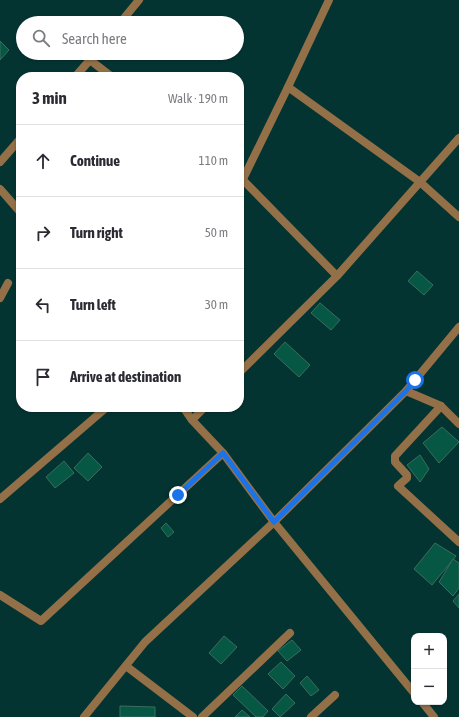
<!DOCTYPE html>
<meta charset="utf-8">
<style>
body{margin:0;font-family:"Asap Condensed",sans-serif;background:#f2f2f3;color:#2b2b33}
.controls{position:absolute;right:12px;bottom:12px;display:grid;overflow:hidden;border-radius:8px;box-shadow:0 1px 3px #0004}
.controls button{width:36px;height:36px;display:grid;place-items:center;padding:0;border:0;border-bottom:1px solid #e1e1e2;background:#fff;color:#2b2b33;font:20px sans-serif}
.stop{position:absolute;width:12px;height:12px;margin:-9px;border:3px solid #1a73e8;border-radius:50%;background:#fff}
.stop.end{background:#1a73e8;border-color:#fff;box-shadow:0 1px 4px #0008}
.list{margin:0;padding:0;list-style:none}
h2{display:flex;justify-content:space-between;align-items:center;height:52px;margin:0;padding:0 16px;font-size:17px}
h2 small{font-size:13px;font-weight:400;color:#7c7c81}
.list li{display:grid;grid-template-columns:26px 1fr auto;gap:12px;align-items:center;box-sizing:border-box;height:72px;padding:0 16px;border-top:1px solid #e1e1e2}
.list b{display:block;font-size:15px;white-space:nowrap}
.list em{font-size:13px;font-style:normal;color:#7c7c81}
.icon{flex:none;width:22px;height:22px;fill:none;stroke:currentColor;stroke-width:2;stroke-linecap:round;stroke-linejoin:round}
.map{position:relative;flex:none;width:459px;height:717px;overflow:hidden}
.search{position:absolute;background:#fff;box-shadow:0 1px 3px #0004;left:16px;top:16px;width:228px;height:44px;display:flex;align-items:center;gap:10px;box-sizing:border-box;padding:0 14px;border-radius:22px;color:#7c7c81;font-size:15px}
.panel{position:absolute;background:#fff;box-shadow:0 1px 3px #0004;left:16px;top:72px;width:228px;height:340px;border-radius:16px}
.map>svg:first-child{display:block}
.building{fill:#065743;stroke:#3c6d5c}
.lines{fill:none;stroke-linecap:round;stroke-linejoin:round}
.minor{stroke:#937048;stroke-width:8}
.tertiary{stroke:#937048;stroke-width:8}
.route{stroke:#1a73e8;stroke-width:5}
</style>
<div class="map">
<svg width="459" height="717" viewBox="0 0 459 717">
<rect width="100%" height="100%" fill="#043432"/>
<g class="building">
<path d="M0 41 9 50 0 60Z"/>
<path d="M417 271 433 285 424 295 408 281Z"/>
<path d="M320 303 340 320 331 330 311 313Z"/>
<path d="M285 342 310 365 299 377 274 354Z"/>
<path d="M442 427 459 442 439 463 423 443Z"/>
<path d="M88 453 102 467 88 481 74 468Z"/>
<path d="M420 455 429 469 420 482 407 465Z"/>
<path d="M64 461 74 473 55 488 46 477Z"/>
<path d="M166 523 174 532 168 537 161 528Z"/>
<path d="M435 543 456 556 432 585 414 569Z"/>
<path d="M453 559 459 563V588L453 596 439 582Z"/>
<path d="M459 594V608L453 601Z"/>
<path d="M224 636 237 647 221 664 209 653Z"/>
<path d="M292 640 301 650 287 661 278 651Z"/>
<path d="M281 662 295 676 283 689 268 674Z"/>
<path d="M307 676 319 690 311 696 300 683Z"/>
<path d="M242 686 268 711 263 717H256L233 695Z"/>
<path d="M286 694 295 703 280 717 272 709Z"/>
<path d="M120 706 155 707V717H120Z"/>
<path d="M242 710 250 717H235Z"/>
</g>
<g class="lines">
<g class="minor">
<path d="M120 23 139 0"/>
<path d="M90 60 112 77"/>
<path d="M75 77 96 53"/>
<path d="M288 87 420 182 459 217"/>
<path d="M0 162 21 138"/>
<path d="M240 177 337 276"/>
<path d="M243 179 288 87 329 0"/>
<path d="M0 298 8 283"/>
<path d="M239 373 337 276 459 138"/>
<path d="M406 391 441 406 459 424"/>
<path d="M441 406 395 456V462L407 475V478L398 486 459 542"/>
<path d="M192 420 205 407"/>
<path d="M0 499 107 407"/>
<path d="M0 595 41 621 223 453"/>
<path d="M126 666 193 717"/>
<path d="M84 717 145 642 274 522 406 391 459 327"/>
<path d="M202 717 290 633"/>
<path d="M311 717 335 695"/>
</g>
<g class="tertiary">
<path d="M0 189 21 213"/>
<path d="M183 407 192 420 223 453 274 522 414 693"/>
<path d="M422 702 434 717"/>
</g>
</g>
<g class="lines">
<path class="route" d="M178 495 223 453 274 522 406 391 415 380"/>
</g>
</svg>
<div class="controls">
<button>+</button>
<button>−</button>
</div>
<div class="stop" style="left:415px;top:380px"></div>
<div class="stop end" style="left:178px;top:495px"></div>
<div class="search"><svg class="icon" aria-label="search" viewBox="0 0 24 24"><circle cx="10" cy="10" r="6"/><path d="M15 15l6 6"/></svg>Search here</div>
<section class="panel">
<h2>3 min<small>Walk · 190 m</small></h2>
<ul class="list">
<li><svg class="icon" aria-label="ahead" viewBox="0 0 24 24"><path d="M12 20V5M6 11l6-6 6 6"/></svg><div><b>Continue</b></div><em>110 m</em></li>
<li><svg class="icon" aria-label="right" viewBox="0 0 24 24"><path d="M7 20v-9h11M14 6l5 5-5 5"/></svg><div><b>Turn right</b></div><em>50 m</em></li>
<li><svg class="icon" aria-label="left" viewBox="0 0 24 24"><path d="M17 20v-9H6M10 6l-5 5 5 5"/></svg><div><b>Turn left</b></div><em>30 m</em></li>
<li><svg class="icon" aria-label="arrive" viewBox="0 0 24 24"><path d="M6 21V4h12l-3 4 3 4H6"/></svg><div><b>Arrive at destination</b></div></li>
</ul>
</section>
</div>
